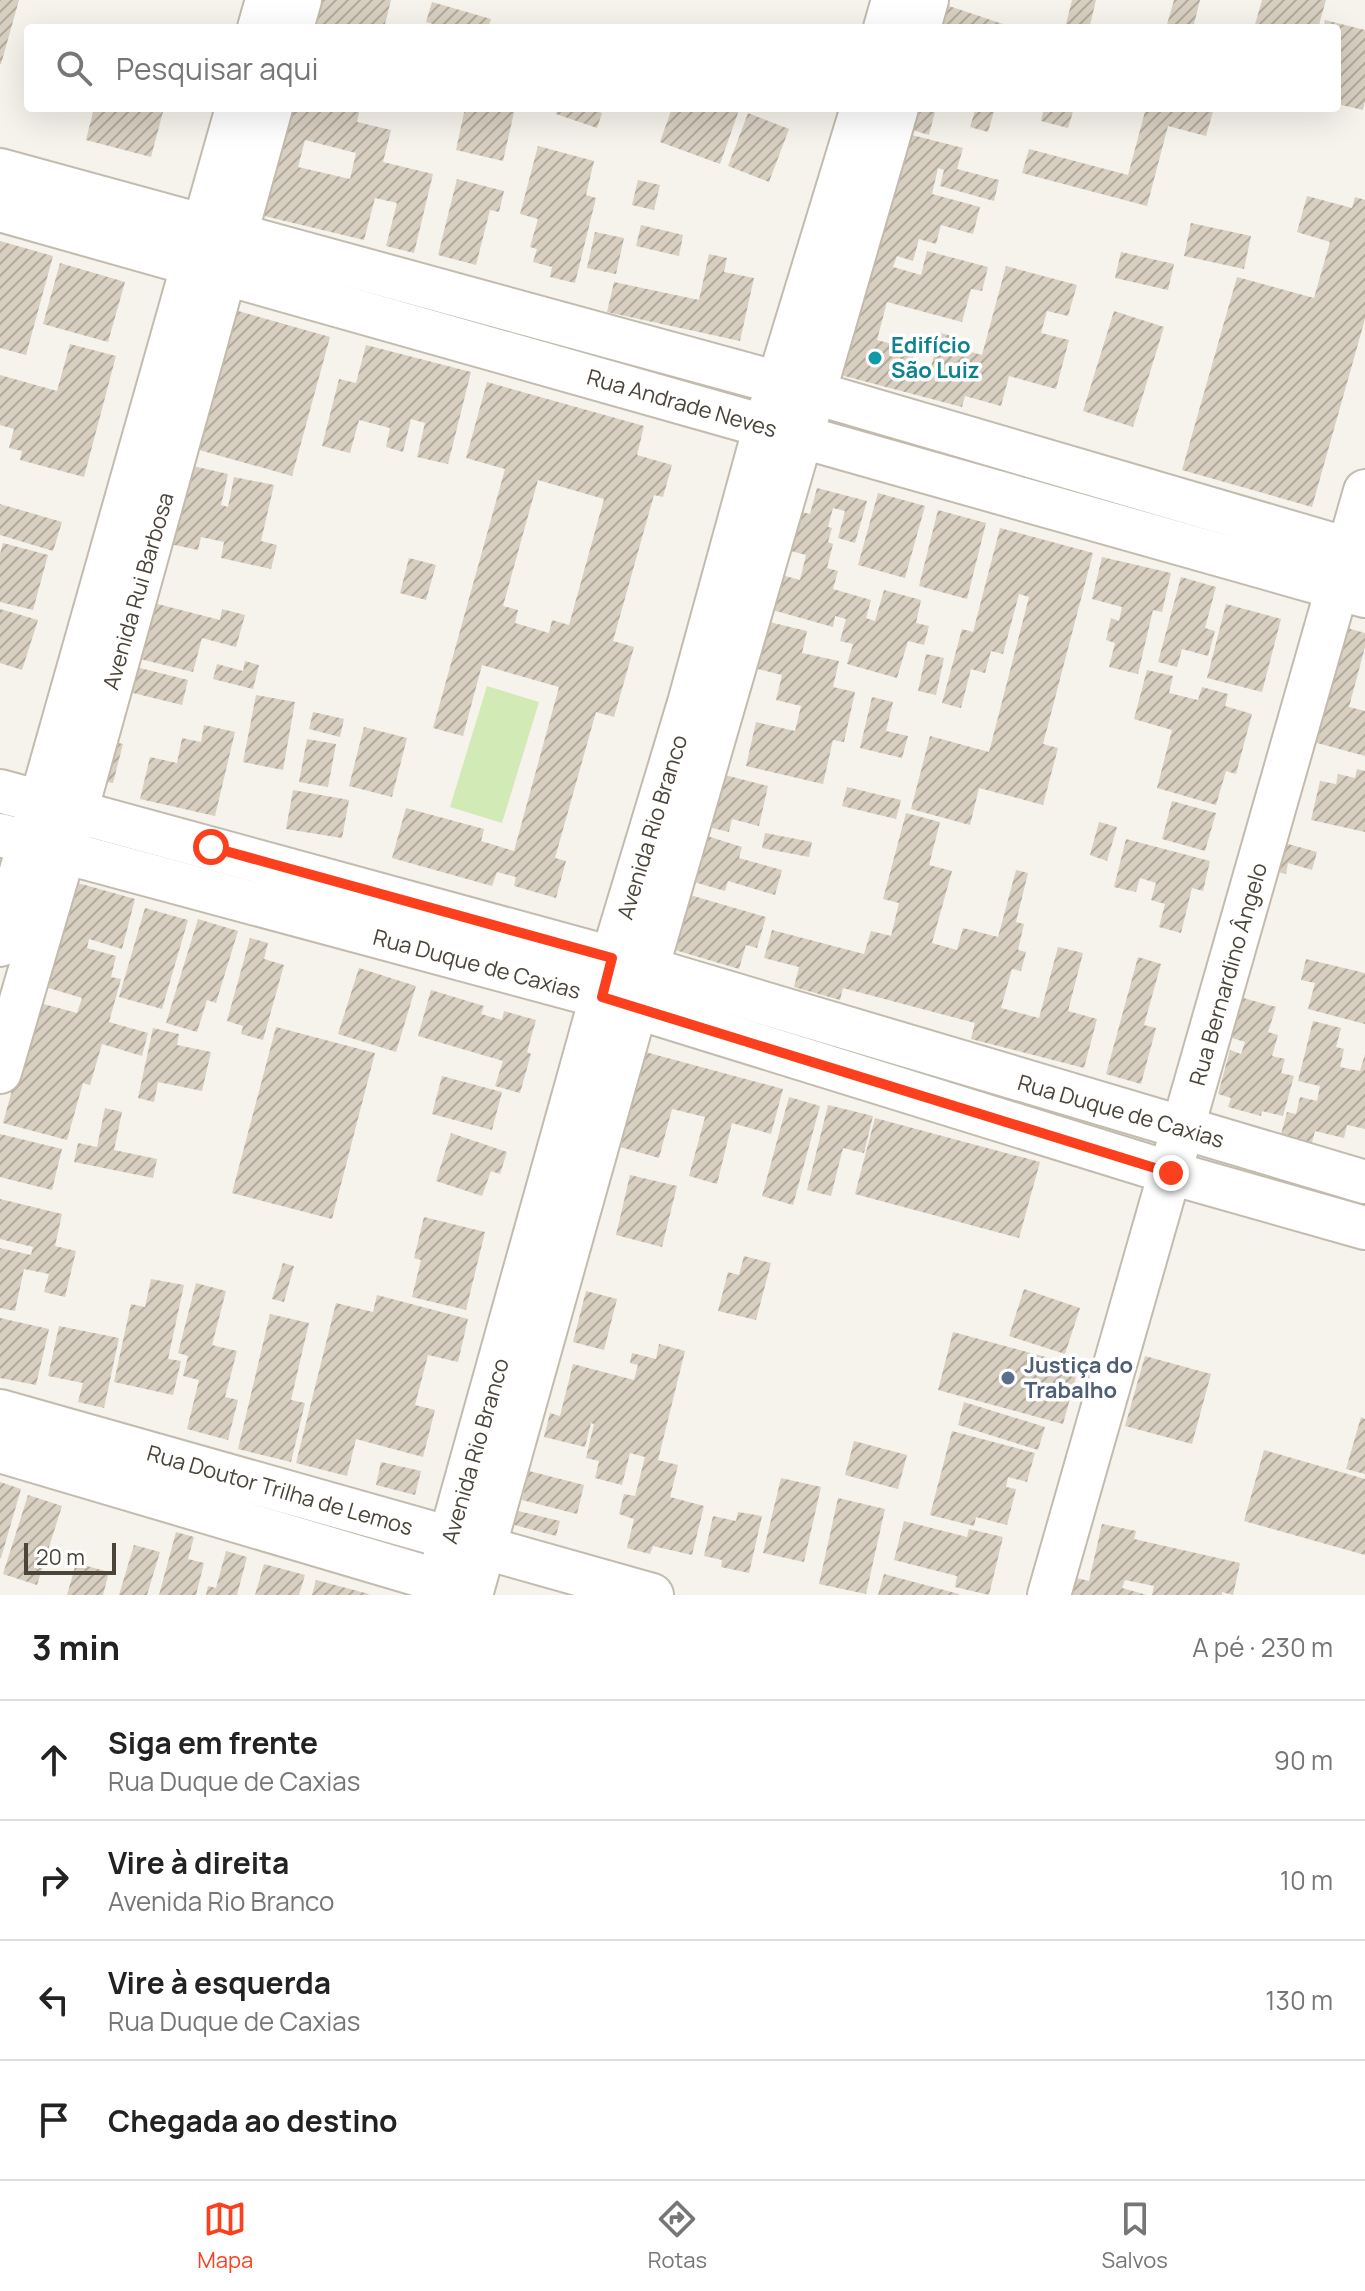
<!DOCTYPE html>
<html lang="pt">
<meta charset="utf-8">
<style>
body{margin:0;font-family:Manrope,sans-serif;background:#f2f2f2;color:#222}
.scale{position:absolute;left:24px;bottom:20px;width:92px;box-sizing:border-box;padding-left:8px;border:4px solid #4b4439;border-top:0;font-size:22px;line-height:28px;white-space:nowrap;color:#4b4439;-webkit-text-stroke:6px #fff;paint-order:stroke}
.stop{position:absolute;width:24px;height:24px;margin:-18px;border:6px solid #fc3f1d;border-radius:50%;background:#fff}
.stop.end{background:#fc3f1d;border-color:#fff;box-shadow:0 2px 8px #0008}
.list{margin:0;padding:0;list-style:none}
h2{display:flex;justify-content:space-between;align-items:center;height:104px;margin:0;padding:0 32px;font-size:34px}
h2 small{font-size:26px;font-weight:400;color:#767676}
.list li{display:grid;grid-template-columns:52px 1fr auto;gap:24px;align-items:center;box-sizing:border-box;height:120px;padding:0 32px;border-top:2px solid #e0e0e0}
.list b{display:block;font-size:30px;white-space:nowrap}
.list p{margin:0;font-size:26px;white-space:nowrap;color:#767676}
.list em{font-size:26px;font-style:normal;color:#767676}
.icon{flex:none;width:44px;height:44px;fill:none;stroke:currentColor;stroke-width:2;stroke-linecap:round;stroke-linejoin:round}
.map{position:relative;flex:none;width:1365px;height:1595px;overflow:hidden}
.search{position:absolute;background:#fff;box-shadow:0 8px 32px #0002;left:24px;right:24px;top:24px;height:88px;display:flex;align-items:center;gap:20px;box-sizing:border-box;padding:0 28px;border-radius:8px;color:#767676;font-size:30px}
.sheet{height:584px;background:#fff}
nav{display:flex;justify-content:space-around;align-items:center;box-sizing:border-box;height:112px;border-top:2px solid #e0e0e0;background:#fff;font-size:22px;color:#767676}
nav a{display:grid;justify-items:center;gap:4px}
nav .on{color:#fc3f1d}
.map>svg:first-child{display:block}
.pitch{fill:#d2eab5}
.building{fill:url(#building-hatch);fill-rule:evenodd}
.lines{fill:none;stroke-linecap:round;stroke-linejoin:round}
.minor-casing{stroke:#c2bbae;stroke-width:46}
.minor{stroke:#fff;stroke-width:42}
.route{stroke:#fc3f1d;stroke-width:10}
.culture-dot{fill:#0f9aa8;stroke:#fff;stroke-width:3}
.service-dot{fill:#5c6f8a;stroke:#fff;stroke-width:3}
.labels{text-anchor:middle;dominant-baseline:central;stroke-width:7;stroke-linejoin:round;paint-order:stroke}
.culture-label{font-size:22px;font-weight:bold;fill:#0d838f;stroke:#fff;text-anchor:start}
.street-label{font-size:22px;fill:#4b4439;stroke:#fff}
.service-label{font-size:22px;font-weight:bold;fill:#4e5e75;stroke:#fff;text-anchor:start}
</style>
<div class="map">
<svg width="1365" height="1595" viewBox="0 0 1365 1595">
<defs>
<pattern id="building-hatch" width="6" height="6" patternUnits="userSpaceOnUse" patternTransform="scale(2)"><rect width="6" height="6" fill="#d8cfc1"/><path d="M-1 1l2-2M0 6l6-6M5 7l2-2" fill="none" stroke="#b1aa9e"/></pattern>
</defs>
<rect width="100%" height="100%" fill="#f6f3ec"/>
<path class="pitch" d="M487 686 539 702 502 823 450 807Z"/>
<g class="building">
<path d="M0 0H19L1 64H0Z"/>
<path d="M322 0H391L384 28H315Z"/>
<path d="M1072 0H1096L1090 25 1097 28H1065Z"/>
<path d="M1174 0H1200L1193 28H1166Z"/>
<path d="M1262 0H1326L1318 28H1254Z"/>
<path d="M934 1 1003 24 1002 28H925Z"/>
<path d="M432 2 491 19 488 28H447L426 22Z"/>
<path d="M1325 20 1365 30V101L1363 110 1337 104V28H1323Z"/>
<path d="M94 108H164L151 157 86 140Z"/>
<path d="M286 108H360L357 122 391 130 383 162 433 174 414 253 386 246 397 203 375 198 364 240 260 215ZM305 140 356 153 350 179 298 167Z"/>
<path d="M465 108H515L503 161 456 150Z"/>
<path d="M558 108H587L602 113 597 128 556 114Z"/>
<path d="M672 108H732L739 110 720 164 660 142Z"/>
<path d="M914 108H936L929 135 909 129Z"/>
<path d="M976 108H995L988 132 970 127Z"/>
<path d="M1044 108H1074L1068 128 1041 121Z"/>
<path d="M1146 108H1214L1206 136 1168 126 1147 206 1022 173 1029 149 1128 175Z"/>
<path d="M748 113 789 129 769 182 728 166Z"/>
<path d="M908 134 963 148 957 169 999 180 994 201 940 186 944 170 938 168 932 194 980 207 973 234 941 225 936 244 919 239 913 261 897 256 893 267 921 275 927 251 988 267 982 291 971 289 962 322 887 302 877 340 915 350 911 366 930 371 940 333 957 337 954 347 982 355 1006 266 1077 285 1068 316 1047 311 1041 333 1069 340 1056 389 1009 376 1001 406 965 396 962 407 833 373 840 345 851 348Z"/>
<path d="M538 146 594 161 586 195 596 198 575 283 550 277 552 267 533 262 537 249 530 247 538 219 520 214Z"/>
<path d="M457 179 504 191 499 212 490 210 476 265 438 255Z"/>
<path d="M638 180 660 185 654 210 632 205Z"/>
<path d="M1307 196 1352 208 1355 197 1365 200V319L1312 507 1182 470 1237 277 1314 298 1330 242 1297 232Z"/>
<path d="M1191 223 1251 236 1244 269 1184 256Z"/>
<path d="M641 225 683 235 679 256 636 246Z"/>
<path d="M595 232 624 238 616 274 587 268Z"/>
<path d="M0 241 53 256 26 355 0 348Z"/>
<path d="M1121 252 1174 264 1168 290 1115 278Z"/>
<path d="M709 254 727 258 724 272 754 278 740 341 607 312 614 282 699 300Z"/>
<path d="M60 263 125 282 108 342 43 324Z"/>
<path d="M231 309 330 337 292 476 192 448Z"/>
<path d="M1114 311 1164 327 1133 427 1083 411Z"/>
<path d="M70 344 116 356 84 477 20 460 22 451 9 448 14 429 0 425V375L57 391Z"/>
<path d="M366 345 471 372 448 464 417 457 425 423 411 419 403 452 386 447 390 428 359 420 350 453 322 446 339 379 356 383Z"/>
<path d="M487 382 644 426 637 455 672 465 663 497 654 495 613 641 634 647 614 717 596 712 555 858 566 861 556 898 514 886 516 877 497 872 492 886 392 858 406 808 484 829 481 841 514 851 559 687 482 665 463 736 433 728 505 469 466 458ZM538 480 604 499 569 625 552 620 549 633 515 623 518 610 503 606Z"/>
<path d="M193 466 228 474 221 505 228 507 234 477 274 485 261 541 277 545 271 569 221 558 224 542 201 537 198 550 165 543 177 484 189 486Z"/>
<path d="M817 488 867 501 855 543 838 538 845 511 833 508 828 527 832 528 828 542 833 544 827 568 838 571 833 589 871 600 866 618 875 621 884 590 921 600 916 623 929 626 924 645 908 641 897 678 847 664 853 644 840 641 846 619 835 616 833 627 769 609 778 574 800 580 806 555 787 550 798 511 810 514Z"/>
<path d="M878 493 925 506 905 578 858 565Z"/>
<path d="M0 504 62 522 53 551 0 535Z"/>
<path d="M938 510 986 523 967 599 919 586Z"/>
<path d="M1000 528 1093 553 1043 744 1058 748 1043 805 979 788 970 825 911 809 930 736 989 752 1029 597 1019 594 1003 654 991 651 985 673 971 669 961 708 942 703 962 629 973 632Z"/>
<path d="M3 543 48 555 33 610 0 602V554Z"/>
<path d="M1102 557 1171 573 1162 612 1153 610 1138 674 1109 667 1115 643 1106 640 1111 618 1119 621 1122 607 1092 599Z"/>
<path d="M409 558 436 565 426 600 400 593Z"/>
<path d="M1181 577 1216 587 1205 628 1215 631 1208 656 1182 649 1177 667 1158 662Z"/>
<path d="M146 601 220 620 222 609 245 615 236 647 202 638 193 672 132 657Z"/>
<path d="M1226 604 1281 619 1262 692 1207 678Z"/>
<path d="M0 609 38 620 22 670 0 663Z"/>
<path d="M765 621 807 631 802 653 839 661 833 687 855 692 844 742 833 740 823 784 746 766 756 722 795 731 801 706 776 700 782 675 754 668Z"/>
<path d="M1336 625 1365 633V647L1349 707 1365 711V756L1306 740Z"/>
<path d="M926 654 944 658 936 695 918 691Z"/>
<path d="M245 661 259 665 253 689 213 679 217 664 243 671Z"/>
<path d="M132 666 188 680 182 705 125 691Z"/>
<path d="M1147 670 1173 676 1169 693 1198 700 1202 687 1228 694 1225 706 1252 714 1236 774 1226 771 1216 805 1157 788 1172 730 1134 719Z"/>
<path d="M256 695 295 702 283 770 243 762Z"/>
<path d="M872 697 893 702 886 731 908 736 902 758 860 748Z"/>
<path d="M313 712 344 719 340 737 309 729Z"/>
<path d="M204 725 235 732 215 816 140 799 150 757 177 763 182 738 201 742Z"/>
<path d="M364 727 407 738 392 797 349 786Z"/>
<path d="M307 739 336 744 328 787 299 782Z"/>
<path d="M107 740 123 744 113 783 97 780Z"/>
<path d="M1357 769 1365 771V832L1311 820 1320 781 1336 784 1338 774 1355 778Z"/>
<path d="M717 773 768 786 759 826 732 819 729 832 704 826Z"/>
<path d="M847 787 901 800 896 819 842 806Z"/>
<path d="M293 790 349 800 342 838 286 829Z"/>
<path d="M1172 801 1216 813 1205 851 1162 839Z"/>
<path d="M906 813 940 822 929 865 952 871 932 943 957 950 963 928 998 937 1016 870 1028 873 1016 922 1024 924 1018 950 1026 952 1021 971 1012 969 1001 1008 1039 1018 1058 947 1083 953 1068 1011 1097 1019 1084 1068 971 1039 975 1023 843 988 840 1000 794 987 799 967 764 958 772 930 864 954 871 931 891 936 899 903 883 899Z"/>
<path d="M1099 822 1117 827 1107 861 1090 855Z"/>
<path d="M765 833 812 842 809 857 762 848Z"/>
<path d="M707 836 742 847 739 858 782 870 775 895 728 881 725 891 694 882Z"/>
<path d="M1126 839 1210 861 1203 891 1192 888 1181 933 1159 927 1165 904 1151 900 1156 883 1140 878 1136 892 1114 887Z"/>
<path d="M1281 842 1317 852 1312 870 1288 863 1286 874 1273 871Z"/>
<path d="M71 881 135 899 122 949 89 939 87 948 116 956 111 977 121 979 109 1022 148 1033 142 1056 102 1044 90 1085 83 1083 67 1140 3 1123 36 1002 77 1013 82 998 42 986Z"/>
<path d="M690 895 766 917 757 948 746 945 739 969 675 950Z"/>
<path d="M145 908 188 920 162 1009 119 997Z"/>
<path d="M198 919 238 931 216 1003 207 1000 197 1032 166 1023Z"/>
<path d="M250 938 268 943 264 959 284 965 263 1040 241 1034 243 1026 227 1021Z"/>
<path d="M1138 957 1161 964 1144 1025 1156 1028 1141 1084 1106 1074Z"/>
<path d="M1306 959 1365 973V1024L1308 1009 1315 983 1301 980Z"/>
<path d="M359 968 416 986 396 1052 338 1034Z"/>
<path d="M431 990 484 1006 481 1014 502 1020 504 1011 536 1020 527 1052 531 1054 520 1093 495 1086 503 1061 418 1036Z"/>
<path d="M1240 997 1276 1007 1268 1032 1278 1035 1272 1056 1285 1059 1281 1073 1294 1076 1283 1116 1262 1111 1261 1116 1228 1107 1231 1098 1218 1094 1230 1050 1241 1054 1245 1042 1229 1037Z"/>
<path d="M1313 1021 1341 1028 1336 1047 1344 1049 1340 1067 1360 1071 1365 1054V1129L1347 1125 1344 1138 1315 1131 1311 1146 1280 1138 1287 1112 1296 1114 1300 1097 1317 1101 1320 1086 1298 1081Z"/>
<path d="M276 1027 375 1053 332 1219 232 1193Z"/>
<path d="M153 1028 179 1034 177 1045 211 1052 202 1091 158 1082 154 1102 138 1098Z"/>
<path d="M638 1050 783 1089 771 1134 732 1123 717 1184 689 1176 705 1117 672 1109 659 1158 613 1145Z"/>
<path d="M442 1076 502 1092 492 1130 432 1114Z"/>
<path d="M789 1097 820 1106 793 1205 762 1196Z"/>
<path d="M828 1105 873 1116 864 1153 843 1148 831 1196 807 1190Z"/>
<path d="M105 1108 122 1112 114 1150 157 1159 153 1178 74 1162 78 1143 97 1147Z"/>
<path d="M875 1118 1040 1162 1019 1238 855 1194Z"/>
<path d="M451 1133 507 1152 500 1174 491 1171 482 1196 436 1181Z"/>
<path d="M0 1134 62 1149 52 1190 0 1177Z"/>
<path d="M630 1175 677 1186 662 1247 616 1235Z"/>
<path d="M0 1199 62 1214 55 1246 76 1251 65 1297 44 1292 49 1274 24 1269 15 1311 0 1308V1248L31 1255 33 1247 0 1239Z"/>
<path d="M424 1217 485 1232 466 1310 412 1297 421 1260 414 1258Z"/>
<path d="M744 1256 771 1263 756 1320 718 1311 728 1272 739 1275Z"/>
<path d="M283 1263 294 1266 284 1302 272 1299Z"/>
<path d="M151 1279 184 1285 168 1359 181 1361 173 1395 114 1382 131 1304 145 1307Z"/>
<path d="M196 1283 226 1291 212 1345 237 1351 225 1397 238 1400 228 1440 187 1429 199 1380 183 1376 188 1356 178 1353Z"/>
<path d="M1024 1289 1080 1308 1065 1354 1009 1336Z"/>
<path d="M586 1291 617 1299 604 1350 573 1342Z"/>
<path d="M377 1295 468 1319 458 1362 428 1355 415 1405 435 1410 423 1457 356 1439 347 1476 296 1463 336 1303 373 1312Z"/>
<path d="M270 1314 309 1323 291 1400 305 1403 291 1462 238 1449Z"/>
<path d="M0 1318 49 1329 36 1385 0 1378Z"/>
<path d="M59 1326 119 1338 104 1408 78 1402 83 1383 48 1376Z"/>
<path d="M953 1332 1079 1366 1063 1424 938 1390Z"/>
<path d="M659 1344 685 1351 658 1460 678 1465 670 1497 704 1506 692 1555 653 1546 650 1554 627 1548 634 1519 619 1514 624 1494 635 1496 645 1457 630 1453 622 1485 595 1478 599 1461 586 1458 594 1424 591 1423 585 1447 544 1437 550 1413 560 1416 573 1364 634 1380 638 1365 630 1363 632 1353 656 1359Z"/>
<path d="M1145 1356 1211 1374 1192 1444 1125 1426Z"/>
<path d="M964 1402 1045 1427 1038 1450 958 1425Z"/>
<path d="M1361 1417 1365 1419V1474L1346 1469Z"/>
<path d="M952 1431 1035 1453 1027 1482 1008 1477 1006 1487 1016 1489 1007 1525 976 1517 974 1526 930 1515Z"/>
<path d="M854 1441 907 1455 898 1489 845 1475Z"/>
<path d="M1264 1450 1365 1479V1555L1244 1521Z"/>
<path d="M381 1462 421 1471 415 1495 376 1485Z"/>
<path d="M529 1471 584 1485 577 1514 522 1500Z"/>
<path d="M781 1478 821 1487 804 1562 763 1553Z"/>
<path d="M0 1482 21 1489 1 1558H0Z"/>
<path d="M28 1495 62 1506 37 1585 3 1574Z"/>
<path d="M838 1498 885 1509 866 1594 819 1584Z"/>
<path d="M510 1509 560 1521 556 1536 507 1523Z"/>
<path d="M738 1512 762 1516 749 1573 721 1567 722 1560 704 1556 713 1516 736 1521Z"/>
<path d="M904 1521 967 1537 969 1529 1003 1537 989 1595 955 1587 957 1576 894 1560Z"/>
<path d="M1102 1524 1136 1531 1134 1539 1240 1563 1233 1595 1222 1592V1595H1152L1154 1586 1125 1580 1122 1588 1147 1595H1065L1060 1574 1089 1581Z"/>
<path d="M176 1532 194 1537 188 1559 204 1563 196 1595H159Z"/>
<path d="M134 1545 160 1552 147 1595H119Z"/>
<path d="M226 1551 247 1557 237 1595H206L208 1586 216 1588Z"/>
<path d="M76 1563 109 1572 103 1595H67Z"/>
<path d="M264 1564 305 1575 299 1595H255Z"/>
<path d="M884 1574 959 1594V1595H878Z"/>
<path d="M316 1580 369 1594 368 1595H312Z"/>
</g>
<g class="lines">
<g class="minor-casing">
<g id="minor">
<path d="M259 28 267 0"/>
<path d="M292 28 300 0"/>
<path d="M885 28 893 0"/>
<path d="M919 28 927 0"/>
<path d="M0 170 815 393 1365 554"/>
<path d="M0 210 1365 596"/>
<path d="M0 791 612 958 1365 1182"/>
<path d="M0 835 602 997 1171 1173 1365 1228"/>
<path d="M0 945 237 108"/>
<path d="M0 1072 76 812 271 108"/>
<path d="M0 1411 652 1595"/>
<path d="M0 1451 463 1588"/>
<path d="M434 1595 612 958 689 703 765 426 862 108"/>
<path d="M471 1595 647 969 897 108"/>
<path d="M1049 1595 1365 491"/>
</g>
</g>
<use href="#minor" class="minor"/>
</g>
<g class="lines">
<path class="route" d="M211 847 612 958 602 997 1171 1173"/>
</g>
<circle class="culture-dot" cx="875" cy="358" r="8"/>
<circle class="service-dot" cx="1008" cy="1378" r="8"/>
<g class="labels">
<g class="culture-label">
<text x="891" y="345">Edifício<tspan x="891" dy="25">São Luiz</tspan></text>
</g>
<g class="street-label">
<text transform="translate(682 403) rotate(16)">Rua Andrade Neves</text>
<text transform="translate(138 591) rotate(-74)">Avenida Rui Barbosa</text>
<text transform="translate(652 827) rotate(-73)">Avenida Rio Branco</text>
<text transform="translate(477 964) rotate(15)">Rua Duque de Caxias</text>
<text transform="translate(1228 974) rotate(-74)">Rua Bernardino Ângelo</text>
<text transform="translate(1121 1111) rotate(16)">Rua Duque de Caxias</text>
<text transform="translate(475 1451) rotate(-74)">Avenida Rio Branco</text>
<text transform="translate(280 1490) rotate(16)">Rua Doutor Trilha de Lemos</text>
</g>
<g class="service-label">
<text x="1024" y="1365">Justiça do<tspan x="1024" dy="25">Trabalho</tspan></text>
</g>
</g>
</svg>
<div class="scale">20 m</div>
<div class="stop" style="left:211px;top:847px"></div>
<div class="stop end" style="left:1171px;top:1173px"></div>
<div class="search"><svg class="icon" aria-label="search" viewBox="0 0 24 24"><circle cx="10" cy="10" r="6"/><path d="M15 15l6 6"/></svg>Pesquisar aqui</div>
</div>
<section class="sheet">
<h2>3 min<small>A pé · 230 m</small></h2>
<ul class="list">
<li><svg class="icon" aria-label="ahead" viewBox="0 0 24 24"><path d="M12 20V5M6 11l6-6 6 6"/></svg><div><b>Siga em frente</b><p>Rua Duque de Caxias</p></div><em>90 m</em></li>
<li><svg class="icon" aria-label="right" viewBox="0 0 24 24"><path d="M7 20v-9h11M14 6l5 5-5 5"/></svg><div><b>Vire à direita</b><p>Avenida Rio Branco</p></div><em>10 m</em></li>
<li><svg class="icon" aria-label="left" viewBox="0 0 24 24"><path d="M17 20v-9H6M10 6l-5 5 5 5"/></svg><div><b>Vire à esquerda</b><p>Rua Duque de Caxias</p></div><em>130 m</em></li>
<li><svg class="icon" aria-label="arrive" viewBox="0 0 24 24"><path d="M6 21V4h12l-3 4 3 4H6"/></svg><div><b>Chegada ao destino</b></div></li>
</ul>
</section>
<nav>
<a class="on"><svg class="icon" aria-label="map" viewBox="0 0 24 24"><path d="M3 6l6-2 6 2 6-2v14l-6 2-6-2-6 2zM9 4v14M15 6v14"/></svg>Mapa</a>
<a><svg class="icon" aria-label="directions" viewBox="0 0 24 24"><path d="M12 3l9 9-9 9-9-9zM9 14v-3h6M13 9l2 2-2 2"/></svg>Rotas</a>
<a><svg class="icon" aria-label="saved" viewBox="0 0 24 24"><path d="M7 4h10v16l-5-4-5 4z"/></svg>Salvos</a>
</nav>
